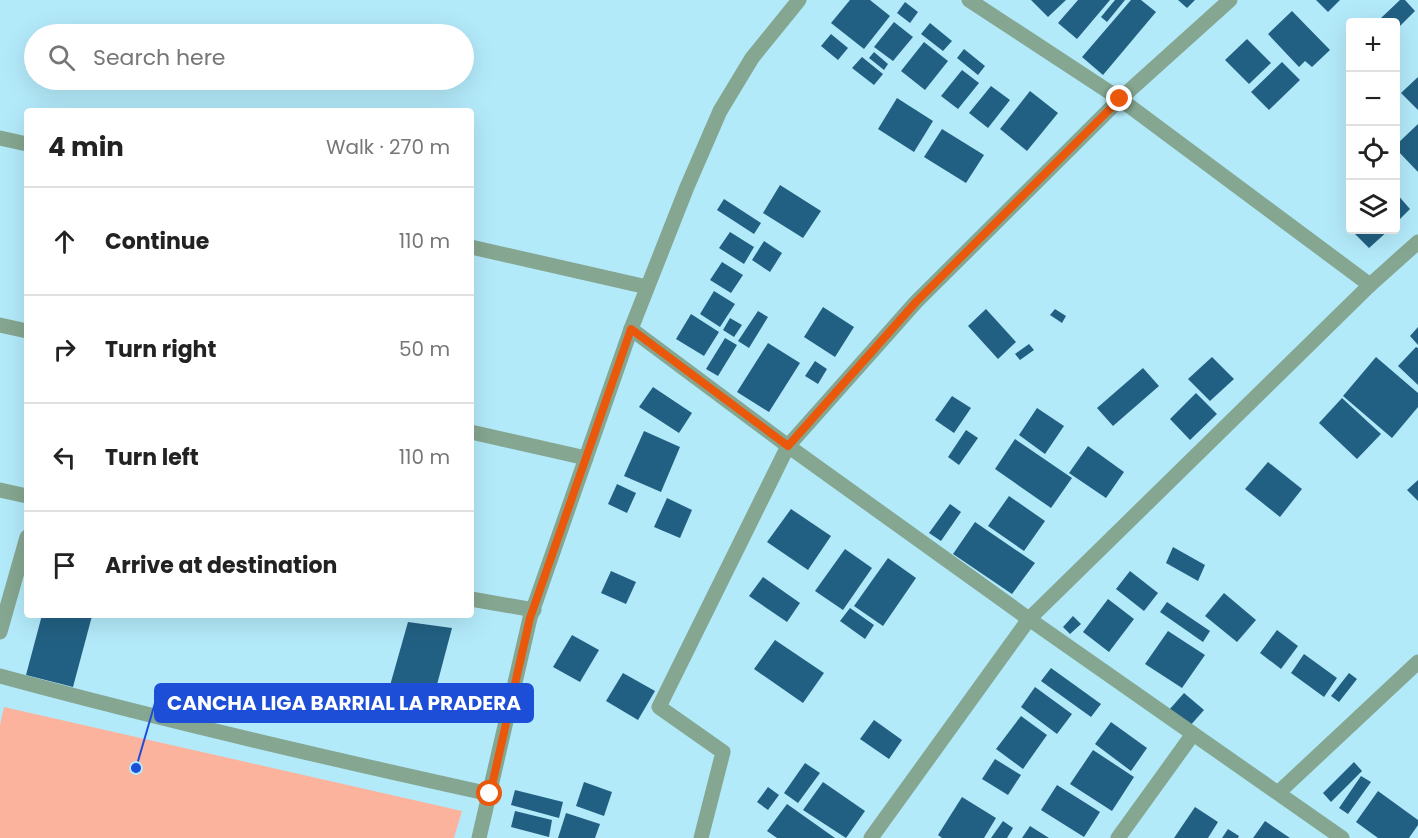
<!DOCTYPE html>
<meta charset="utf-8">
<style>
body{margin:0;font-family:Poppins,sans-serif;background:#f2f2f2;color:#222}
.controls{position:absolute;right:18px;top:18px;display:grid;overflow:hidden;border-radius:6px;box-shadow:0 6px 24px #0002}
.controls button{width:54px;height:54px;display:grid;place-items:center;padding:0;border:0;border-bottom:2px solid #e0e0e0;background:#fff;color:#222;font:30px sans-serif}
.stop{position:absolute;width:18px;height:18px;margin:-14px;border:4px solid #ea580c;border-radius:50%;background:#fff}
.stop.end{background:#ea580c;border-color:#fff;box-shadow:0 2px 6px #0008}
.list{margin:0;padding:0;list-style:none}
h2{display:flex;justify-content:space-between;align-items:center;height:78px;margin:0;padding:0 24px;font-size:26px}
h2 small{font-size:20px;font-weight:400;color:#767676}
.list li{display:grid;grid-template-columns:39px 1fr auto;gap:18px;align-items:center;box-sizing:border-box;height:108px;padding:0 24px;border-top:2px solid #e0e0e0}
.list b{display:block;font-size:22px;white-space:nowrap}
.list em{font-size:20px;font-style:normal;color:#767676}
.icon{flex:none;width:33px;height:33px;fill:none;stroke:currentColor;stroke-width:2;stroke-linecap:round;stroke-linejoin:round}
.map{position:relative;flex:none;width:1418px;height:838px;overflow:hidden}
.search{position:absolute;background:#fff;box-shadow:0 6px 24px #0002;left:24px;top:24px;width:450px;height:66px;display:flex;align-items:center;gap:15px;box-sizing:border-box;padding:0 21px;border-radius:33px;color:#767676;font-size:22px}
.panel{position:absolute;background:#fff;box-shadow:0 6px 24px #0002;left:24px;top:108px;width:450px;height:510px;border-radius:6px}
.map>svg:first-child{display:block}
.green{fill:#fcb39e}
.building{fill:#226083}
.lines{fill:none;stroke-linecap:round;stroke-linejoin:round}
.minor{stroke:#85a691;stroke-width:15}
.route{stroke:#ea580c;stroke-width:8}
.leader{fill:none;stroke:#1d4ed8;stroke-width:2}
.callout-dot{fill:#1d4ed8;stroke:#b3eafa;stroke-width:2}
.callout{fill:#1d4ed8;stroke:#1d4ed8;stroke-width:2}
.callout-label{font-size:20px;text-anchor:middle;font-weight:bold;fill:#fff}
</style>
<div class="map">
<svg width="1418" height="838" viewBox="0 0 1418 838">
<rect width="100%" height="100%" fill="#b3eafa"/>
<path class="green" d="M4 707 462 811 454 838H0V725Z"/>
<g class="building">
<path d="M850 0H870L890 16 864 49 831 23Z"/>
<path d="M1031 0H1066L1048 17Z"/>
<path d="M1078 0H1110L1077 39 1058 23Z"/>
<path d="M1115 0H1125L1107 22 1101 17Z"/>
<path d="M1131 0H1141L1156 12 1103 75 1082 57Z"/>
<path d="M1178 0H1195L1187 8Z"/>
<path d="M1316 0H1340L1328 12Z"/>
<path d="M1400 0H1405L1415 11 1396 30V22H1386L1381 18Z"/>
<path d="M905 2 918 12 910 23 897 13Z"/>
<path d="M1292 11 1330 50 1312 67 1305 61 1299 67 1268 34Z"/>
<path d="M894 22 913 37 893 61 874 47Z"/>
<path d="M930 23 952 41 943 51 921 34Z"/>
<path d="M831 34 848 48 838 60 821 46Z"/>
<path d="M1247 39 1271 63 1249 84 1225 60Z"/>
<path d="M924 42 948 61 925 90 901 71Z"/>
<path d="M964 49 985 66 978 75 957 58Z"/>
<path d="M874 52 888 64 884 70 869 58Z"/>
<path d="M862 57 883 74 874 85 852 68Z"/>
<path d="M1282 62 1300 80 1269 110 1251 92Z"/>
<path d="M962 70 979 83 958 109 941 96Z"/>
<path d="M1418 77V110L1401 93Z"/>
<path d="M991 86 1010 100 988 128 969 113Z"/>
<path d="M1030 91 1058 113 1027 151 1000 129Z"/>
<path d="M897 98 933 121 914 152 878 129Z"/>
<path d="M1418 124V172L1396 149V145Z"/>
<path d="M942 129 984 155 966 183 924 157Z"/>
<path d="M780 185 821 211 803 238 763 213Z"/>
<path d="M1396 193 1410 209 1396 223Z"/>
<path d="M724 199 761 223 754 234 717 210Z"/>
<path d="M1351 230H1389L1369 248Z"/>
<path d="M730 232 754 247 744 264 719 248Z"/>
<path d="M764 241 782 253 770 272 752 260Z"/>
<path d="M722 262 743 275 731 293 710 280Z"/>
<path d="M714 291 735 304 720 327 700 314Z"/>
<path d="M823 307 854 327 835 357 804 337Z"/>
<path d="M986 309 1016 342 998 359 968 326Z"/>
<path d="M1055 309 1066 316 1062 323 1050 315Z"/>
<path d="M758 311 768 317 749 348 738 341Z"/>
<path d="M691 314 719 332 704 356 676 339Z"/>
<path d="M730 318 742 325 734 337 723 330Z"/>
<path d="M1418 327V345L1410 336Z"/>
<path d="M725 338 737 345 718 376 706 369Z"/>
<path d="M768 343 800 363 769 412 737 392Z"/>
<path d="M1029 344 1034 350 1020 360 1015 354Z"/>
<path d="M1416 347 1418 348V385L1398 366Z"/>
<path d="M1212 357 1234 379 1210 401 1188 379Z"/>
<path d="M1376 357 1418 393V407L1392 438 1343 396Z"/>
<path d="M815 361 827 369 818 384 805 376Z"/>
<path d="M1143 368 1159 386 1113 426 1097 408Z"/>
<path d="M653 387 692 413 679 433 639 407Z"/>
<path d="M1196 393 1217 414 1190 440 1170 419Z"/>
<path d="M952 396 971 408 954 433 935 420Z"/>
<path d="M1342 398 1381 434 1357 459 1319 423Z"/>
<path d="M1037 408 1064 426 1045 454 1019 435Z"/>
<path d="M966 430 978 438 959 465 948 457Z"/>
<path d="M644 431 680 447 661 492 624 476Z"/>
<path d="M1015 439 1072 478 1051 508 995 469Z"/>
<path d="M1088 446 1124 472 1106 498 1069 473Z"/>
<path d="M1268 462 1302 489 1280 517 1245 489Z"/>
<path d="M1418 480V501L1407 490Z"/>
<path d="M617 484 636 493 627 513 608 504Z"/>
<path d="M1009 496 1045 521 1024 551 988 526Z"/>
<path d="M667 498 692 510 680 538 654 527Z"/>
<path d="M950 504 961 512 941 541 929 533Z"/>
<path d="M791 509 831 536 808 570 767 542Z"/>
<path d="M975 522 1035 563 1012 594 953 554Z"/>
<path d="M1173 547 1205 565 1198 581 1166 563Z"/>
<path d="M845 549 872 568 843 610 815 591Z"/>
<path d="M888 558 916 578 883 626 854 606Z"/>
<path d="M611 571 636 582 626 604 601 593Z"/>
<path d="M1130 571 1158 593 1144 611 1116 589Z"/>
<path d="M763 577 800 603 787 622 749 596Z"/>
<path d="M1224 593 1256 620 1237 642 1205 616Z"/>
<path d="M1108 599 1134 619 1109 652 1083 632Z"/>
<path d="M1167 602 1210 631 1203 642 1160 612Z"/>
<path d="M850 608 874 625 865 639 840 621Z"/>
<path d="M42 615 92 616 73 687 26 675Z"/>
<path d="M1073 616 1081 624 1070 634 1063 627Z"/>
<path d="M408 622 452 628 434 696 389 689Z"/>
<path d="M1277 630 1298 646 1281 669 1260 653Z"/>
<path d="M1168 631 1205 655 1182 688 1145 664Z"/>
<path d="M572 635 599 650 580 682 553 667Z"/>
<path d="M775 640 824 673 803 703 754 669Z"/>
<path d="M1304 654 1337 678 1324 697 1291 673Z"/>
<path d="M1051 668 1101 704 1091 717 1041 681Z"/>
<path d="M623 673 655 691 638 720 606 701Z"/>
<path d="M1349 673 1357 679 1339 702 1331 696Z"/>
<path d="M1035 687 1072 714 1057 734 1021 707Z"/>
<path d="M1184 693 1204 710 1189 727 1169 710Z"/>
<path d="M1021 716 1047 735 1023 769 996 749Z"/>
<path d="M874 720 902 740 889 759 860 739Z"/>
<path d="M1111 722 1147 748 1131 771 1095 744Z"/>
<path d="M1093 750 1134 777 1112 811 1070 784Z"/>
<path d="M995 759 1021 775 1008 795 982 779Z"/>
<path d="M1354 762 1362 771 1331 802 1323 793Z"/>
<path d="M805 763 820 773 798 803 784 793Z"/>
<path d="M1361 776 1371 782 1348 814 1339 808Z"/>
<path d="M584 782 612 792 604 816 576 806Z"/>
<path d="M823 782 865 811 846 838 803 810Z"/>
<path d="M1057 785 1100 812 1084 837 1041 810Z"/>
<path d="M768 787 779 795 768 810 757 802Z"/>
<path d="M515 790 563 802 559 818 511 805Z"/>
<path d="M1378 791 1418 820V825L1409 838H1378L1356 822Z"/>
<path d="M962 797 996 818 984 838H942L938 835Z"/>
<path d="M787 804 835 838H777L767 831Z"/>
<path d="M1195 807 1218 822 1208 838H1174Z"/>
<path d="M515 811 552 820 549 837 511 827Z"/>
<path d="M566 813 600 824 595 838H558Z"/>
<path d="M1003 821 1013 828 1007 838H991Z"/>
<path d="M1265 821 1290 838H1253Z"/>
<path d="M1030 826 1049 838H1022Z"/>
<path d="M1228 829 1239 836 1238 838H1222Z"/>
</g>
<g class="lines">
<g class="minor">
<path d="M969 0 1120 99 1370 285"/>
<path d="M0 138 27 144"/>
<path d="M471 247 647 287"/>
<path d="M0 325 27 331"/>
<path d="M631 329 788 446 1029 619 1342 838"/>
<path d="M471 432 586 458"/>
<path d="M0 490 27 496"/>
<path d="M471 599 534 610"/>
<path d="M0 632 27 537"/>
<path d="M0 676C162 720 326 758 490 794"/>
<path d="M1279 792 1418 662"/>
<path d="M479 838 530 618 631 329 687 187 720 111 752 58 799 0"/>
<path d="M701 838 723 752 659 707 788 446 916 302 1120 99 1230 0"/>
<path d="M871 838 1029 619 1370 285 1418 242"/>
<path d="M1118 838 1193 734"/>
</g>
</g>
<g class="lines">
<path class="route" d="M490 794 530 618 631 329 788 446 916 302 1120 99"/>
</g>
<path class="leader" d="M136 768L155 703"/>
<circle class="callout-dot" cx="136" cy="768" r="6"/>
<rect class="callout" x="155" y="684" width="378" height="38" rx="6"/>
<g class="callout-label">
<text x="344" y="710">CANCHA LIGA BARRIAL LA PRADERA</text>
</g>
</svg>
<div class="controls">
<button>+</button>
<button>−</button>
<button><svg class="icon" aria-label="locate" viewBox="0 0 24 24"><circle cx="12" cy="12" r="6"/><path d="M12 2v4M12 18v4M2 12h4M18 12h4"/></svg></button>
<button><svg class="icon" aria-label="layers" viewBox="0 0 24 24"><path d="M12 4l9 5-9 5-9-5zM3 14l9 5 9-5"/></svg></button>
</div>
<div class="stop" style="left:490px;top:794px"></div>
<div class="stop end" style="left:1120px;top:99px"></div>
<div class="search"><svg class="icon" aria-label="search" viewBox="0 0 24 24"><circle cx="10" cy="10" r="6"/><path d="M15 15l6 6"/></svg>Search here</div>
<section class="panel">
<h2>4 min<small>Walk · 270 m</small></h2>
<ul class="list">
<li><svg class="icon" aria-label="ahead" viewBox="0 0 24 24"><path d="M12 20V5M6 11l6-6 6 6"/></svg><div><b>Continue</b></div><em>110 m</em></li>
<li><svg class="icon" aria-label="right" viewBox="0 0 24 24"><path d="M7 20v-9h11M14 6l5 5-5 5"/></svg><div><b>Turn right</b></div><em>50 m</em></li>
<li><svg class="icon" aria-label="left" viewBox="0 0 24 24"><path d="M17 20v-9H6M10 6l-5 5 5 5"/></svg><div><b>Turn left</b></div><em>110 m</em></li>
<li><svg class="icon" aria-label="arrive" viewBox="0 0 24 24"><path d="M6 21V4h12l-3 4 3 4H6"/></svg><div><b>Arrive at destination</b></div></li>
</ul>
</section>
</div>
